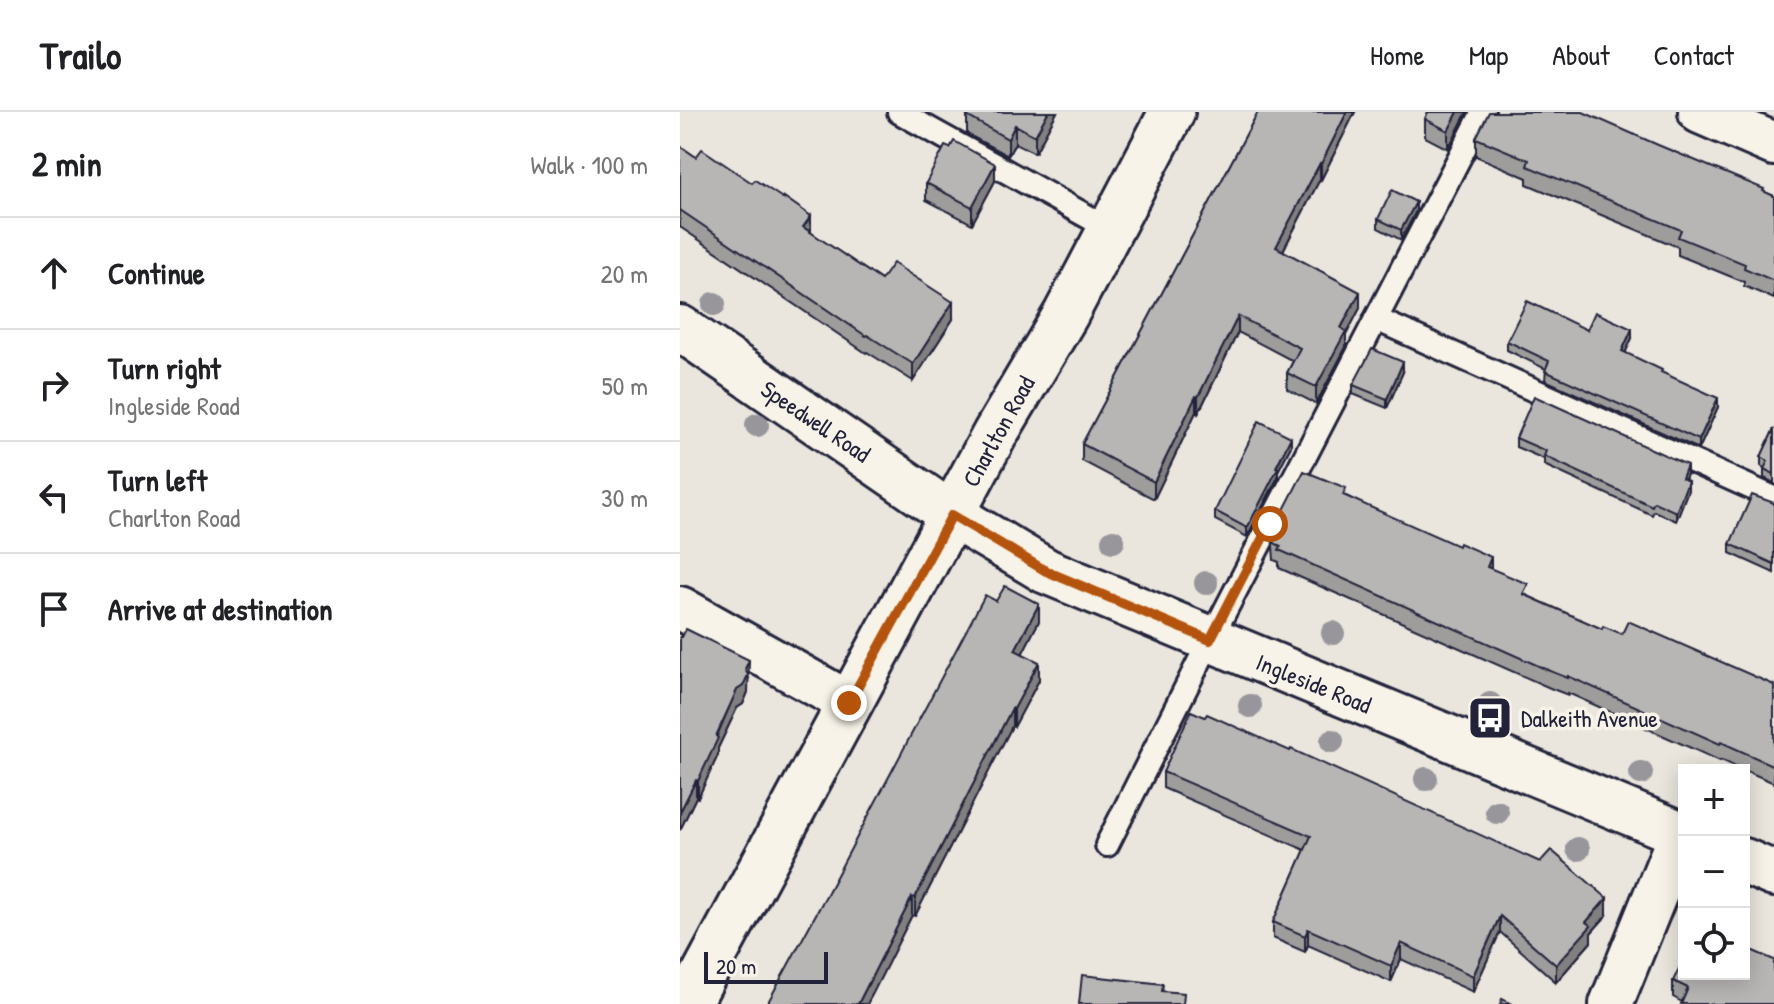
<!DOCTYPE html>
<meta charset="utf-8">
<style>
body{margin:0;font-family:"Patrick Hand",sans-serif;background:#f2f2f2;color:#202124}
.controls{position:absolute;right:24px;bottom:24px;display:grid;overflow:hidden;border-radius:0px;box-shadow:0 4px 20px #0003}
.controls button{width:72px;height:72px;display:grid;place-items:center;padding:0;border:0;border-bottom:2px solid #e0e0e0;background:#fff;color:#202124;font:40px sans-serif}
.scale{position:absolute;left:24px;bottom:20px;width:124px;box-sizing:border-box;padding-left:8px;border:4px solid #22223b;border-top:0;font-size:22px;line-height:28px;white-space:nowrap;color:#22223b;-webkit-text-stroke:6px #f7f3e8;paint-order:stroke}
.stop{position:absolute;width:24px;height:24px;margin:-18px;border:6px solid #b45309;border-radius:50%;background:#fff}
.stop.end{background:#b45309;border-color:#fff;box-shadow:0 2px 8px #0008}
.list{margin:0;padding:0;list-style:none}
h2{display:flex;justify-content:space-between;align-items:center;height:104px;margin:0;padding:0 32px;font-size:34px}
h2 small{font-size:26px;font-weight:400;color:#757577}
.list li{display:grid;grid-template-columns:52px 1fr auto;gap:24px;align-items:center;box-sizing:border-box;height:112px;padding:0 32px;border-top:2px solid #e0e0e0}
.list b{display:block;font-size:30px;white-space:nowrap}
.list p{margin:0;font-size:26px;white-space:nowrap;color:#757577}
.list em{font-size:26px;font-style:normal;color:#757577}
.icon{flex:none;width:44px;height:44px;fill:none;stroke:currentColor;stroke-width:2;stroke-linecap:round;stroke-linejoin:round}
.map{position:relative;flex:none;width:1094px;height:892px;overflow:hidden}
header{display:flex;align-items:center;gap:48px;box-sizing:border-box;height:112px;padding:0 40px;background:#fff;border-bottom:2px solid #e0e0e0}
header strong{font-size:38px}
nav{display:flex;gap:44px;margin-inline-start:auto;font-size:28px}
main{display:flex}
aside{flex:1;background:#fff}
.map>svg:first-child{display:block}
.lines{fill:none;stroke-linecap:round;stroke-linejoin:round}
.service-casing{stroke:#22223b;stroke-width:28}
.minor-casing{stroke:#22223b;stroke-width:48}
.tertiary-casing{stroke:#22223b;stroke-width:50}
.service{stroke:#f7f3e8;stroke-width:22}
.minor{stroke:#f7f3e8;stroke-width:42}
.tertiary{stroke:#f7f3e8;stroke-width:44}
.tree{fill:#98969b}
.wall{fill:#9e9d9c;stroke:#22223b;stroke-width:2}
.shaded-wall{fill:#817f7f;stroke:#22223b;stroke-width:2}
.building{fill:#b8b6b5;stroke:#22223b;stroke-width:2}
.route{stroke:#b45309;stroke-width:10}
.labels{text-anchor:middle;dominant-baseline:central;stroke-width:7;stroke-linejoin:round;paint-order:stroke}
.street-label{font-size:24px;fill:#22223b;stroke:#f7f3e8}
.poi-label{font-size:24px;fill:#22223b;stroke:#f7f3e8;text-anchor:start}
</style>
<header>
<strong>Trailo</strong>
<nav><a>Home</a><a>Map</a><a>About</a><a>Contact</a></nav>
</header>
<main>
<aside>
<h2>2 min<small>Walk · 100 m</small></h2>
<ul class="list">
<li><svg class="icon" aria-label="ahead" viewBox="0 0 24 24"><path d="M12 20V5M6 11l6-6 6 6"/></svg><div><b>Continue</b></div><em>20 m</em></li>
<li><svg class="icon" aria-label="right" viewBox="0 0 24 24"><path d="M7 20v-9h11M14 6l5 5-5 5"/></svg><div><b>Turn right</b><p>Ingleside Road</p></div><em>50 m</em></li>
<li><svg class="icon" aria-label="left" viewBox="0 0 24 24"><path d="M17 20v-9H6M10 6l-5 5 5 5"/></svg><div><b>Turn left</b><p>Charlton Road</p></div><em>30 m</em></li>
<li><svg class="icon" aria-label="arrive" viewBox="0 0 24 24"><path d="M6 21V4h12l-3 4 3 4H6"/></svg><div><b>Arrive at destination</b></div></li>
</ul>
</aside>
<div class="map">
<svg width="1094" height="892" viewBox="0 0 1094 892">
<rect width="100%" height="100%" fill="#eae6de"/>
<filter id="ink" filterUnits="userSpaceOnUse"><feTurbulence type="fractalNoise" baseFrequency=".0125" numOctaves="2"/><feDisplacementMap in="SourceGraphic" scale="16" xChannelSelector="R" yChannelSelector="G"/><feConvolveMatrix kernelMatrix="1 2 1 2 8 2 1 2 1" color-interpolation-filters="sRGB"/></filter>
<g filter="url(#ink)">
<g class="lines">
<g class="service-casing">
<g id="service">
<path d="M219 0 430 117"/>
<path d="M696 207 1094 386"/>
<path d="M427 733 530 528 803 0"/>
</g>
</g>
<g class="minor-casing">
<g id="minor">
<path d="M1020 0 1094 32"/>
<path d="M0 496 169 591"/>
<path d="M931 892 1000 722"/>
</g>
</g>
<g class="tertiary-casing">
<g id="tertiary">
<path d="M0 216 272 403 366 459 1004 723"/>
<path d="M1064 749 1094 762"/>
<path d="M8 892 315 322 386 202 492 0"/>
</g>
</g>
<use href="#service" class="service"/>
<use href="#minor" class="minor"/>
<use href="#tertiary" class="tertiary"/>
</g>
<g class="tree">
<circle cx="34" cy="192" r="12"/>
<circle cx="77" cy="313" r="12"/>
<circle cx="433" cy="429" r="12"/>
<circle cx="526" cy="471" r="12"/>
<circle cx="653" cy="521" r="12"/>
<circle cx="810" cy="592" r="12"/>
<circle cx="570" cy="594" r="12"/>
<circle cx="652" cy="629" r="12"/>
<circle cx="961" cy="661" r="12"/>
<circle cx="746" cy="667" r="12"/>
<circle cx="817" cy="700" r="12"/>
<circle cx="898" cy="737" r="12"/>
</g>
<g class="wall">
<path d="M377 0 355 41 335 31 328 44 287 22V4Z"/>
<path d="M578 0H675L641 68 640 67 603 139 680 196 666 223V235L636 292 607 277V261L613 249 558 220 518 302 516 300 474 387 402 349V332Z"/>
<path d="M748 0H787L768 37 745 25V7Z"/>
<path d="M796 26 1084 80 1094 84V187L1064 174V170L998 143V135L847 72V66L796 44Z"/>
<path d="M0 34 16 45 72 71 131 121 201 168 273 207 233 269 187 240 186 241 0 115Z"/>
<path d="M270 36 315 69 292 112 246 88V71Z"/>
<path d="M736 99 721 128 698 116V107Z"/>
<path d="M907 218 952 226 945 241 982 261 1038 295 1019 337 865 268 866 257 827 238V229Z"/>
<path d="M723 260 707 296 673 282V273Z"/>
<path d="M1094 317V371L1084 366V356L1081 354V345Z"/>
<path d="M836 326 1007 362 1005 368 1008 378 996 409 974 399 972 403 864 353V347L836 335Z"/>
<path d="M611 334 598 359V365L567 425 535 408V399Z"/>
<path d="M666 384 811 457 848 484 922 517 942 522 1094 573V671L1041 648 1040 649 888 581V583L870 576 599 456V450L594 448 592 421Z"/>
<path d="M1094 391V461L1050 441V432Z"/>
<path d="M359 509 342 542 359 568 334 615 332 614 235 804 232 803 187 892H87Z"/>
<path d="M0 525 69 566 68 569V580L63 592 57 596 38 636V643L18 686 16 685 0 718Z"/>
<path d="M483 660 927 803 911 821V830L876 870 820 820 793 880 721 847 711 870 628 833 625 840 593 826V810L625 738 483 676Z"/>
<path d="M1094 848 1002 890 993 885V869Z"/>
</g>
<g class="shaded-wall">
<path d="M368 0H377L355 41V24Z"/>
<path d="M667 0H675L641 68V52Z"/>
<path d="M778 0H787L768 37V19Z"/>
<path d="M335 13V31L328 44V27Z"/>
<path d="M640 51V67L596 152V135Z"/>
<path d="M315 52V69L292 112V95Z"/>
<path d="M736 90V99L721 128V118Z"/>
<path d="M131 104V121L123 115Z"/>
<path d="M680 180V196L666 223V235L636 292V275L661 216Z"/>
<path d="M273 190V207L233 269V252Z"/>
<path d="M558 204V220L518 302V285Z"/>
<path d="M952 217V226L942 248V239Z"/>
<path d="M723 250V260L707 296V287Z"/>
<path d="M516 284V300L474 387V370Z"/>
<path d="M1038 286V295L1019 337V328Z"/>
<path d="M611 325V334L598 359V365L567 425V416Z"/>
<path d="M1007 353V362L1002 375V366Z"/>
<path d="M1008 369V378L996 409V400Z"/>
<path d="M811 445V462L807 455Z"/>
<path d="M359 492V509L335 556V538Z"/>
<path d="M69 548 68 580 63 592 57 596 38 636V643L18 686V669Z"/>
<path d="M359 550V568L334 615V597Z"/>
<path d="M332 596V614L235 804V786Z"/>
<path d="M16 668V685L0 718V700Z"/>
<path d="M232 785V803L193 881 187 892H178Z"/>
<path d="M927 786V803L911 821V830L876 870V853L906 810Z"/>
<path d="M820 804V820L793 880V864Z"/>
<path d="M628 817V833L625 840V824Z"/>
<path d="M721 831V847L711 870V854Z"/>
</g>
<g class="building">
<path d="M289 0H368L355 24 335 13 328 27 287 4Z"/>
<path d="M578 0H667L641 52 640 51 596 135 680 180 661 216 666 219 636 275 607 261 620 236 558 204 518 285 516 284 474 370 402 332Z"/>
<path d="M748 0H778L768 19 745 7Z"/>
<path d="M809 0H903L978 33 1084 77 1083 79 1094 84V169L1064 156 1065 152 998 125 1001 118 847 54 849 48 796 26Z"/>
<path d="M274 29 315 52 292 95 246 71 265 34 270 36Z"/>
<path d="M0 34 16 45 22 37 72 71 75 68 104 87V85L131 104 123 115 201 168 213 151 273 190 233 252 187 223 186 224 0 98Z"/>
<path d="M712 78 736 90 721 118 698 107Z"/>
<path d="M847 189 907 218 915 200 952 217 942 239 982 258 981 260 1038 286 1019 328 865 259 869 249 827 229Z"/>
<path d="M692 237 723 250 707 287 673 273Z"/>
<path d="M854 284 1007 353 1002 366 1008 369 996 400 974 390 972 394 864 344 866 339 836 326Z"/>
<path d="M579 309 611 325 596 355 598 356 567 416 535 399Z"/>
<path d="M1094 317V362L1084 357 1088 349 1081 345Z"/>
<path d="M624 359 666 376 663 383 778 434 779 431 811 445 807 455 848 472 843 482 922 517 923 514 942 522 948 509 1094 573V654L1041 630 1040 632 888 564V566L870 559 599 438 601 434 594 431 597 423 592 421Z"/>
<path d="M1072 383 1094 391V452L1050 432Z"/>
<path d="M325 474 359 492 335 538 359 550 334 597 332 596 235 786 232 785 178 892H87L148 780 305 483 316 489Z"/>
<path d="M6 517 69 548 65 557 68 563 63 574 57 578 36 624 38 626 18 669 16 668 0 700V525H2Z"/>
<path d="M511 599 525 605 527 602 610 639 611 637 860 750 871 738 927 786 906 810 911 814 876 853 820 804 793 864 721 831 711 854 628 817 625 824 593 810 631 724 483 660Z"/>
<path d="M1064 835 1094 848V892H1001L1008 876 993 869 1004 846V862H1064Z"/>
<path d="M402 863 483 872 482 879 504 881 503 892H399Z"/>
<path d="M822 887 832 892H820Z"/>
</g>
</g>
<g class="lines" filter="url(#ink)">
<path class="route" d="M169 591 272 403 366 459 530 528 590 412"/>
</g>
<defs>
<g id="bus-square" transform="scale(2.3)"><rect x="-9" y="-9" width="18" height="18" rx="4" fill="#22223b" stroke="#f7f3e8"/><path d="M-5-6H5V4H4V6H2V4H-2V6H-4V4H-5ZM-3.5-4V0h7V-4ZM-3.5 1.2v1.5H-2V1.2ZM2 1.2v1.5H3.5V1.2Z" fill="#fff"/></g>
</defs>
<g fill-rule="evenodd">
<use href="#bus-square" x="810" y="606"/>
</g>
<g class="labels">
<g class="street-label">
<text transform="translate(136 309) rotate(34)">Speedwell Road</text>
<text transform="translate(318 319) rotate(-61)">Charlton Road</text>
<text transform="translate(634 571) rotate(22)">Ingleside Road</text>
</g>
<g class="poi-label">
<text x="841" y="606">Dalkeith Avenue</text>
</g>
</g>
</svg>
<div class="controls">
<button>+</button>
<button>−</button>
<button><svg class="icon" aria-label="locate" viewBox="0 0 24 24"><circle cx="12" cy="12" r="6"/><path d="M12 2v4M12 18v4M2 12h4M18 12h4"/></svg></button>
</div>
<div class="scale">20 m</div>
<div class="stop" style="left:590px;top:412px"></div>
<div class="stop end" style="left:169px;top:591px"></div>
</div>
</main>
